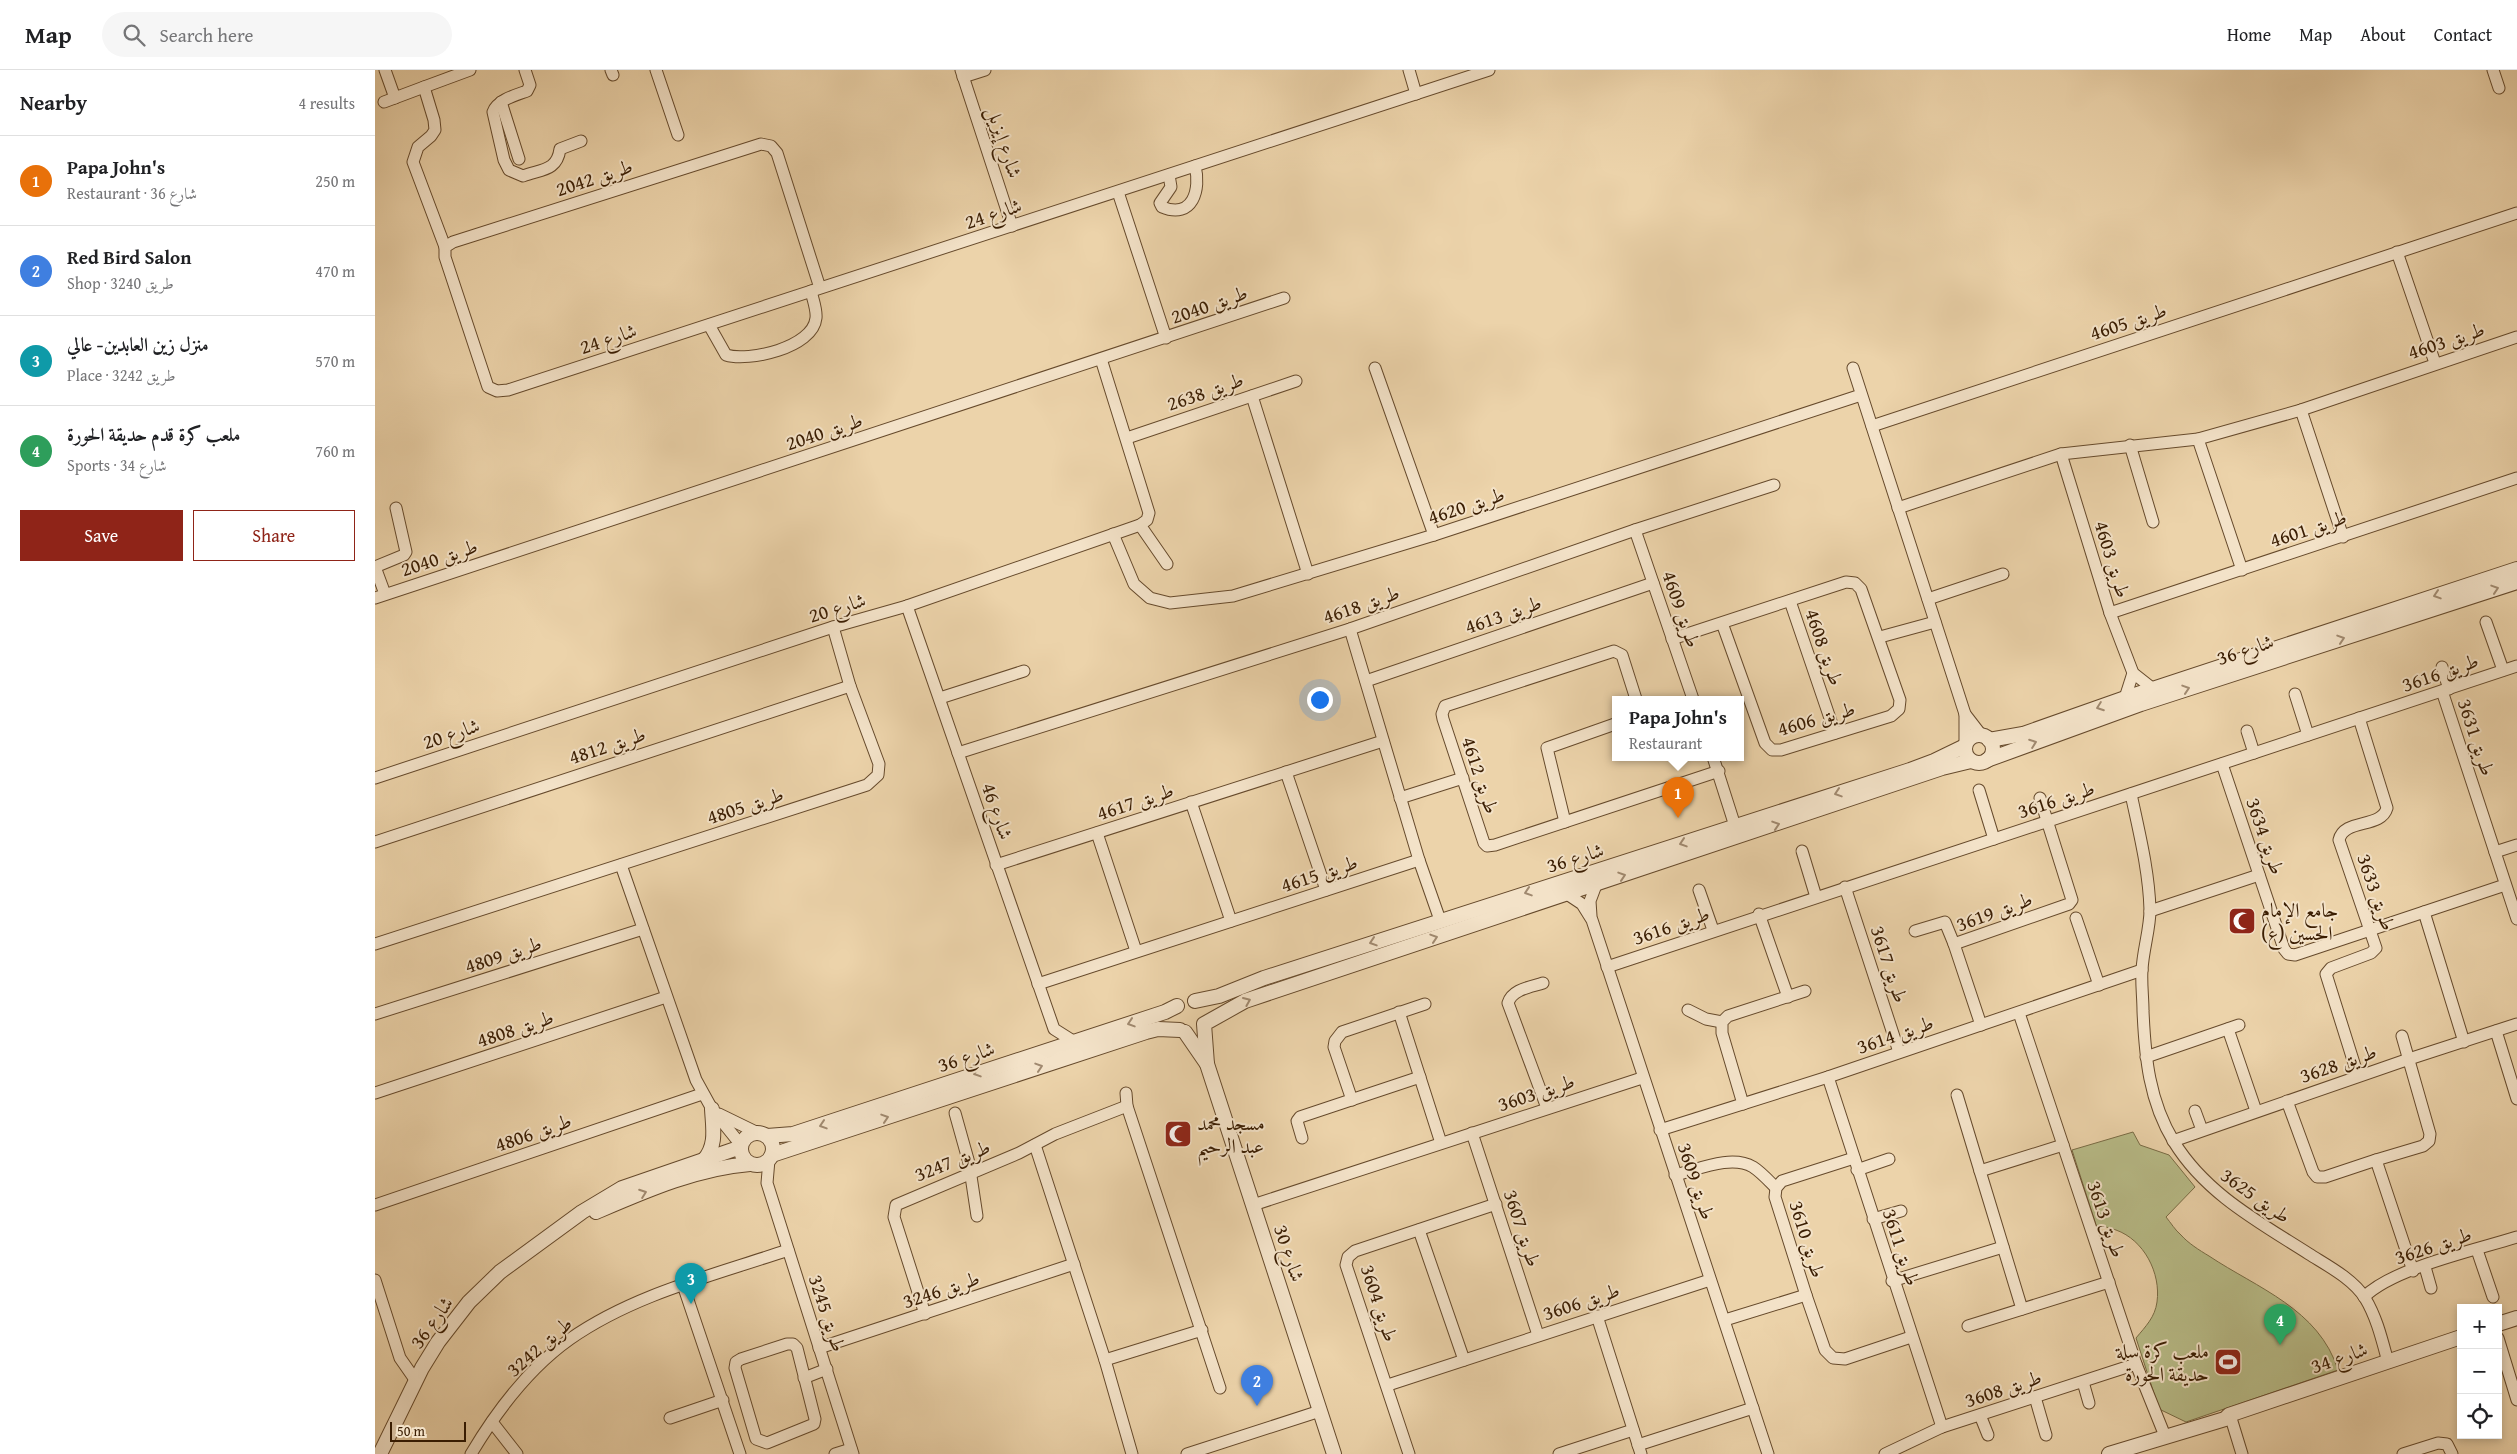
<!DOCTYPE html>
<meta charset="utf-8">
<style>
body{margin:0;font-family:"Gentium Book Plus",Amiri,serif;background:#f6f6f6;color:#202124}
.controls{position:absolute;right:15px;bottom:15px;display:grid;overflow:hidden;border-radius:0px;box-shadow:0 2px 8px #0003}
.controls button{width:45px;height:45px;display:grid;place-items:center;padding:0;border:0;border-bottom:1px solid #e0e0e0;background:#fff;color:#202124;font:25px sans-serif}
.scale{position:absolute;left:15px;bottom:12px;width:76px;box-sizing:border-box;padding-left:5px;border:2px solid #3a1d02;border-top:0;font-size:14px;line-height:18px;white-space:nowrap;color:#3a1d02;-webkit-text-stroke:4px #f3e2c8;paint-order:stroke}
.you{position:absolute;left:944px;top:629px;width:18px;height:18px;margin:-12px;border:4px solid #fff;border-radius:50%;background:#1a73e8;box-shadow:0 0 0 8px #1a73e833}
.badge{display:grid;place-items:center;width:32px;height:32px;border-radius:50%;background:#8f2418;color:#fff;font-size:16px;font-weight:700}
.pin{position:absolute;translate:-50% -41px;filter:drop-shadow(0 1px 2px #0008)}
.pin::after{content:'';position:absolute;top:26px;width:18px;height:15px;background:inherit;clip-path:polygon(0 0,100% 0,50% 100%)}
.popup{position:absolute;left:1237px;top:626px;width:132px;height:65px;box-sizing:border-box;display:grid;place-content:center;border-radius:0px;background:#fff;filter:drop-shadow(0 1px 4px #0005);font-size:16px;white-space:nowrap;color:#757577}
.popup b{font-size:19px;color:#202124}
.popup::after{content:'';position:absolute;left:50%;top:100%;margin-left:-10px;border:10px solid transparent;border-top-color:#fff}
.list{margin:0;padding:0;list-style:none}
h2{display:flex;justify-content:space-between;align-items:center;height:65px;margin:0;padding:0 20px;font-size:21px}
h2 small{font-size:16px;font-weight:400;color:#757577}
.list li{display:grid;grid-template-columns:32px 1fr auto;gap:15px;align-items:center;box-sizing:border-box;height:90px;padding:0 20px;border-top:1px solid #e0e0e0}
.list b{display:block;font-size:19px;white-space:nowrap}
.list p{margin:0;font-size:16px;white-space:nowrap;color:#757577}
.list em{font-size:16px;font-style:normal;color:#757577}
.actions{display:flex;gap:10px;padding:15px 20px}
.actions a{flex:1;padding:11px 0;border:1px solid #8f2418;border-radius:0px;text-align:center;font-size:18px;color:#8f2418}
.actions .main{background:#8f2418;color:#fff}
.icon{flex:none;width:28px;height:28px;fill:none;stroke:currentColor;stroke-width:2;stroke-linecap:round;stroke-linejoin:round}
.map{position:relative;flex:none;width:2142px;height:1384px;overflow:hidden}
header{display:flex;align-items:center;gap:30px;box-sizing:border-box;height:70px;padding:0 25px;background:#fff;border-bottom:1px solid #e0e0e0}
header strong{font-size:24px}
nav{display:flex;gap:28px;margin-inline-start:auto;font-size:18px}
.search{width:350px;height:45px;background:#f6f6f6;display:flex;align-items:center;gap:12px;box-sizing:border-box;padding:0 18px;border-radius:28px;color:#757577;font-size:19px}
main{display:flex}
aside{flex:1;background:#fff}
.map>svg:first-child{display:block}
.green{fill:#b8bc88;stroke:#796c45}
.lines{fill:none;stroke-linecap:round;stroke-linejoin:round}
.minor-casing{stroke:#664a2c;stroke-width:13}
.tertiary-casing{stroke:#664a2c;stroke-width:16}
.minor{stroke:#f3e2c8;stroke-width:11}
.tertiary{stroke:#f3e2c8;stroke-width:14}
.oneway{stroke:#a0896f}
.labels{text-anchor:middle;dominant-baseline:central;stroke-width:4;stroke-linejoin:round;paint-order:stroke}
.street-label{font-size:20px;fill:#3a1d02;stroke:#f3e2c8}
.poi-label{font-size:20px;fill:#3a1d02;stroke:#f3e2c8;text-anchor:start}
</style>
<header>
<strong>Map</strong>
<div class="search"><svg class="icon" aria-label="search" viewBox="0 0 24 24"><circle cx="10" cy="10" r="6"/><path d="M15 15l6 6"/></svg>Search here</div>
<nav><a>Home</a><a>Map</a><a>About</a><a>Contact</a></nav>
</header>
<main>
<aside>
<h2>Nearby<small>4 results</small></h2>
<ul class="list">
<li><span class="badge" style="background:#e8710a">1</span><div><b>Papa John's</b><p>Restaurant · شارع 36</p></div><em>250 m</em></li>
<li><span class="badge" style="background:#3f7fe0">2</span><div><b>Red Bird Salon</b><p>Shop · طريق 3240</p></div><em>470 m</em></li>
<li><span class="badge" style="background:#0f9aa8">3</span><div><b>منزل زين العابدين- عالي</b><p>Place · طريق 3242</p></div><em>570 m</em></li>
<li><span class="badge" style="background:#2e9e5b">4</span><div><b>ملعب كرة قدم حديقة الحورة</b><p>Sports · شارع 34</p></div><em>760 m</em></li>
</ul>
<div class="actions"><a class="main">Save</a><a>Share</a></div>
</aside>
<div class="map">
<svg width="2142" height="1384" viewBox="0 0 2142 1384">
<rect width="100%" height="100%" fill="#ecd3aa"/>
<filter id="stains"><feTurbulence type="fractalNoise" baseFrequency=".004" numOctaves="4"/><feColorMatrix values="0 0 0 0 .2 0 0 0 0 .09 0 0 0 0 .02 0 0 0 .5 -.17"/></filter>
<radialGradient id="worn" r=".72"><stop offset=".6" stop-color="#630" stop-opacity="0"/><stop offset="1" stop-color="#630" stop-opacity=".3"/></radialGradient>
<path class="green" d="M1758 1062 1765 1075 1794 1085 1820 1117 1791 1147C1796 1153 1800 1160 1806 1165 1813 1173 1824 1180 1834 1186 1882 1218 1944 1239 1963 1300L1811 1352 1784 1339 1761 1268C1771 1256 1780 1247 1782 1232 1786 1203 1769 1170 1741 1160 1734 1158 1729 1155 1722 1158L1697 1080Z"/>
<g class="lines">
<g class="minor-casing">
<g id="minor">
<path d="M10 0 20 28"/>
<path d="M150 0 155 15 152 21C141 25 122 30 118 42L129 90 134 100 148 106C167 99 182 101 185 79L206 71"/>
<path d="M236 0 238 5"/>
<path d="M281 0 303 65"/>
<path d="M586 0 637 156"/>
<path d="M1034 0 1041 24"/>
<path d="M2118 0 2124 18"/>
<path d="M588 7 610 0"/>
<path d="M9 32 49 17"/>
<path d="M126 32 144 89"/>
<path d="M794 105 796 117 785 133 787 137C818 150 826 119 820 96"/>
<path d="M743 122 791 268"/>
<path d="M70 177 38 92 43 77 56 66 60 60 59 50 49 17 95 0"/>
<path d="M2022 182 2060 293"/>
<path d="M445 218 402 83 396 76 386 74 78 172 70 177V187L113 317 122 321 133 320 1114 0"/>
<path d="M334 255 351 285C373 292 438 278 441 248 442 240 438 230 436 221"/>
<path d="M1000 298 1059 465"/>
<path d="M1478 298 1590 644 1607 666"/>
<path d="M877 326 933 504"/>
<path d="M1926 340 1968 467"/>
<path d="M1497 356 2142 143"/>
<path d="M752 368 921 311"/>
<path d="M1823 369 1867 500"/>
<path d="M1755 375 1778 452"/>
<path d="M1686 384 1735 543 1758 603 1777 618"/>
<path d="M1523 438 1686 384 1823 369 1926 340 2142 267"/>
<path d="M765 455 792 494"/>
<path d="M1260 460 1318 629"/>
<path d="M738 464 759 514 775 528 795 533 858 526 1059 465 1486 325"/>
<path d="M0 497 29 485 31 482 21 438"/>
<path d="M0 497 10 524"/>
<path d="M0 528 909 228"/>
<path d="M1553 529 1628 504"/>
<path d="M1415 531 1460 663"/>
<path d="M532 536 679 959 698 971"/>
<path d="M1735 543 2142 408"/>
<path d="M2111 552 2128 600"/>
<path d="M975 559 1044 790 1065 850"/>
<path d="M1505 567 1560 552"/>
<path d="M1297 569C1355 550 1413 531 1471 512L1480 513 1486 519 1525 630 1524 639 1516 646 1406 680H1397L1390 673 1347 553"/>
<path d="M2067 597 2074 619"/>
<path d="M991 611 1278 513"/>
<path d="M2067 621 2142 849"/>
<path d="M1920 624 1933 665"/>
<path d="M565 628 649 601"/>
<path d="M1750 628 1758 603"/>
<path d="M1261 629 1247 585 1239 581 1070 636 1067 644 1068 649 1109 773 1112 776 1120 775 1344 701"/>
<path d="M1872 661 1879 683"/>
<path d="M1590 676V644"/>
<path d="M583 683 975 559 1260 460 1399 415"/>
<path d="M1338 687 1360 756"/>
<path d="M1847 694 1909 879 1913 884 1920 885 2130 815"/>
<path d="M911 702 951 820"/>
<path d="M0 708 458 557 532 536 765 455 772 450 774 443 726 289"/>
<path d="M1604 720 1619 769"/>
<path d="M1756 724C1764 762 1774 801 1775 840 1775 859 1768 880 1767 900 1766 913 1768 927 1768 941 1770 987 1774 1031 1799 1072 1831 1124 1884 1152 1934 1184 1953 1196 1978 1209 1990 1228 2002 1248 2007 1270 2013 1292"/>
<path d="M1025 728 1088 708"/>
<path d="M816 732 856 851"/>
<path d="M1190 752 1172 678 1240 654"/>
<path d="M722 763 761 881"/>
<path d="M0 772 475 616"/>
<path d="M1427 781 1441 827"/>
<path d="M2120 782 2142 775"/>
<path d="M246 795 321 1010 337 1039 366 1075"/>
<path d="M621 795 1008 671"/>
<path d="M1470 817 1524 982"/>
<path d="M1324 820 1338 860"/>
<path d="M1192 824 1207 834 1217 850 1393 1384"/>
<path d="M1775 841 1884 805"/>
<path d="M2049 842 2089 972"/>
<path d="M1384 844 1413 927"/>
<path d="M1216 846 1215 831 1221 815"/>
<path d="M1701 848 1724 915"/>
<path d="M1540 861 1570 852 1579 874"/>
<path d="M0 874 492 715 503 705 504 694 475 616 458 557"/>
<path d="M1232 897 2142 596"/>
<path d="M1168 913C1156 917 1137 919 1133 933L1172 1038"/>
<path d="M663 914 1044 790"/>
<path d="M1313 940 1331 949 1347 952"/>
<path d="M1024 942 1066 1073"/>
<path d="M1644 943 1761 1294 1790 1366"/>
<path d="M0 944 268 859"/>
<path d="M1606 955 1579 874 1694 834 1697 830 1665 728"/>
<path d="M1853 959 1881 1041"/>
<path d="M2121 961 2142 1029"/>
<path d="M2027 966 2055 1064 2054 1071 2048 1076 2001 1090 2038 1201"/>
<path d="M1771 987 1864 955"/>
<path d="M1983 1006 1951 904 1956 898 1996 883 2001 878 1964 770C1969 748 2006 759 2012 738L1984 648"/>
<path d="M1453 1007 1567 1357"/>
<path d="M0 1023 291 927"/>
<path d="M751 1023 752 1036 845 1318"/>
<path d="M1582 1025 1605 1101"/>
<path d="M977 1030 959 977 960 971 967 962 1050 934"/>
<path d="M1912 1031 1938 1102 1942 1107H1950L2001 1090"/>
<path d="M1368 1034 1347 963V952L1353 946 1430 921"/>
<path d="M1820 1041 1827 1060"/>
<path d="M580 1043 594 1093 602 1146"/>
<path d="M344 1044 383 1063"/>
<path d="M1285 1060 1453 1007 1767 900"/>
<path d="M1097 1063 1163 1265"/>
<path d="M927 1068 922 1051 925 1047 1045 1007"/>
<path d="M1798 1071 2034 989 2142 954"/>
<path d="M660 1075 730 1290 757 1384"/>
<path d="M394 1090 392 1113 478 1384"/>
<path d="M1482 1100 1514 1089"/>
<path d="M1300 1105C1322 1100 1356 1084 1378 1097 1386 1102 1394 1111 1401 1118"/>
<path d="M0 1135 327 1024"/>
<path d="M878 1135 1267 1008"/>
<path d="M1498 1149 1526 1141"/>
<path d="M1044 1160 1089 1290"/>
<path d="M2102 1180 2118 1227"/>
<path d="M2050 1197 2056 1218"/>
<path d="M0 1210 25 1288 41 1311"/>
<path d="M1517 1211 1628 1177"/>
<path d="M308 1215 365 1384"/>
<path d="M1431 1225 1450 1280 1458 1288 1470 1289 1536 1267"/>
<path d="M1989 1227C2018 1198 2101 1180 2142 1167"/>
<path d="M1647 1239 1605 1101 1688 1075"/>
<path d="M550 1244 519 1147 521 1135 644 1083 680 1064 752 1036"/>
<path d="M1222 1246 1266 1384"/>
<path d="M1350 1250 1431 1225 1400 1127 1401 1118 1407 1111 1479 1088"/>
<path d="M1593 1256 1734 1212"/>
<path d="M2123 1268 2142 1330"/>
<path d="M412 1274H418L422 1278 440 1349 439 1354 392 1373 381 1369 360 1298 361 1292 366 1289Z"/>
<path d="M444 1278 699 1194"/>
<path d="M730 1290 827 1260"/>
<path d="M429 1308 452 1299"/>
<path d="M1708 1312 1714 1333"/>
<path d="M1013 1315 1335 1210"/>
<path d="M1660 1327 1671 1365"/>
<path d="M1605 1345 1613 1365"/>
<path d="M1855 1345 1867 1384"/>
<path d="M295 1348 348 1330"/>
<path d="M117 1352 142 1384"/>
<path d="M1263 1375 1378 1338"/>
<path d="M96 1384C121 1342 154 1298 195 1269 259 1224 340 1205 413 1180"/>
<path d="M460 1384 476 1379"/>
<path d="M812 1384 945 1341"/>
<path d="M1034 1384 971 1195 973 1187 980 1181 1121 1134"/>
<path d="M1184 1384 1258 1360"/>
<path d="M1510 1384 1567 1357 1761 1294"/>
<path d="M2028 1384 2063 1373 2072 1374 2077 1384"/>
</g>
</g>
<g class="tertiary-casing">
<g id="tertiary">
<circle cx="1604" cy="679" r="14"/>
<path d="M1614 670 1648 664 1750 628 2142 499"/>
<path d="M1612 690 1766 634 2142 512"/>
<path d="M820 931 844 926 889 908 1535 700 1559 691 1590 676"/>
<path d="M810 962 832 994 959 1384"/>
<path d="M832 994 829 954 870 931 1567 698 1596 691"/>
<circle cx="382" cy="1079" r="16"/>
<path d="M392 1066 418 1064 790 942 802 936"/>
<path d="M397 1085 771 962 783 959 805 960"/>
<path d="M329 1090C342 1075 338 1058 337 1039"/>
<path d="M221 1142C270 1121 322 1098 375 1094"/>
<path d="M2123 1254 2142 1248"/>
<path d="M5 1384 47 1298 63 1272 94 1232 125 1202 207 1142 247 1118 366 1077"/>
<path d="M1734 1384 1850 1349 1854 1345 2086 1267"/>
</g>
</g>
<use href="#minor" class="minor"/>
<use href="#tertiary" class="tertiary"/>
</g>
<defs><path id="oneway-chevron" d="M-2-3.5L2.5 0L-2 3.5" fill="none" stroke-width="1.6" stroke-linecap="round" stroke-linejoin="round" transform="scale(1.25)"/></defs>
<g class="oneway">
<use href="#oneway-chevron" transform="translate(2120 519) rotate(-18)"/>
<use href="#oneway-chevron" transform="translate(2062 525) rotate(162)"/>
<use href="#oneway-chevron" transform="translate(1966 569) rotate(-18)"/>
<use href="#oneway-chevron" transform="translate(1811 619) rotate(-18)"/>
<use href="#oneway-chevron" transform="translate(1725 637) rotate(160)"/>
<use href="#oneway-chevron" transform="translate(1658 673) rotate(-20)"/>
<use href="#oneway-chevron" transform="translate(1463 723) rotate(162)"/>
<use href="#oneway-chevron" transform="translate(1401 755) rotate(-18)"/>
<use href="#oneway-chevron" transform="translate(1308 773) rotate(162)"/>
<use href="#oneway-chevron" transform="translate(1247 806) rotate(-18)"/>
<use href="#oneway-chevron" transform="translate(1153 822) rotate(162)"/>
<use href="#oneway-chevron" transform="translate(1059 868) rotate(-18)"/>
<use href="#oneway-chevron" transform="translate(998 872) rotate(162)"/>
<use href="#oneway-chevron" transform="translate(872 931) rotate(-23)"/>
<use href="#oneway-chevron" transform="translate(756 953) rotate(162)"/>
<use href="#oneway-chevron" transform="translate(664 997) rotate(-18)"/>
<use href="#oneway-chevron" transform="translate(602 1003) rotate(162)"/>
<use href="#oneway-chevron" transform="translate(510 1048) rotate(-18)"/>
<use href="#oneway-chevron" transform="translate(448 1055) rotate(162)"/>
<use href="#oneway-chevron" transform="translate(268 1123) rotate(-20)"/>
</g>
<defs>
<g id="mosque-square" transform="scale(1.4375)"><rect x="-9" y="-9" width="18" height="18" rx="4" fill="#8f2418" stroke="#f3e2c8"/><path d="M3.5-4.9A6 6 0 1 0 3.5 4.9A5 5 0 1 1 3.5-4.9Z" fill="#fff"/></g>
<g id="stadium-square" transform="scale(1.4375)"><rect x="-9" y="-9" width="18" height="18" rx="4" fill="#8f2418" stroke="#f3e2c8"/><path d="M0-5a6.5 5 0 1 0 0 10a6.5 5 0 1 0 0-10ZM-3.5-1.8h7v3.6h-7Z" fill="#fff"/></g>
</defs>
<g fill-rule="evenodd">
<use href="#mosque-square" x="1867" y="851"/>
<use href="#mosque-square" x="803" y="1064"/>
<use href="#stadium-square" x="1853" y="1292"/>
</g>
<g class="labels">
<g class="street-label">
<text transform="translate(630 72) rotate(72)">شارع إيزيل</text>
<text transform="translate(219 107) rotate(-18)">طريق 2042</text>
<text transform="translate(618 143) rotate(-18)">شارع 24</text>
<text transform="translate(834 234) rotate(-19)">طريق 2040</text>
<text transform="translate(1753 251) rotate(-18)">طريق 4605</text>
<text transform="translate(233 268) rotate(-18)">شارع 24</text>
<text transform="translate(2071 270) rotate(-18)">طريق 4603</text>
<text transform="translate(830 321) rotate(-19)">طريق 2638</text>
<text transform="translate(449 361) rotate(-18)">طريق 2040</text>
<text transform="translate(1091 435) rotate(-18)">طريق 4620</text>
<text transform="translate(1933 458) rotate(-18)">طريق 4601</text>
<text transform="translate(64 487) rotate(-18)">طريق 2040</text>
<text transform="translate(1738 489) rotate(73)">طريق 4603</text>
<text transform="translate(986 534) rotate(-19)">طريق 4618</text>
<text transform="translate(462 537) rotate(-17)">شارع 20</text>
<text transform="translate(1307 539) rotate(71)">طريق 4609</text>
<text transform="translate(1128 544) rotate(-19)">طريق 4613</text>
<text transform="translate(1450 577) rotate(71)">طريق 4608</text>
<text transform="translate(1870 579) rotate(-18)">شارع 36</text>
<text transform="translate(2065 602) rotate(-19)">طريق 3616</text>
<text transform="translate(1441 648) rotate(-16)">طريق 4606</text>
<text transform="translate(76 663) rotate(-18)">شارع 20</text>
<text transform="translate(2102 667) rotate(72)">طريق 3631</text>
<text transform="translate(232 675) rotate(-18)">طريق 4812</text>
<text transform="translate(1106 705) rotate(72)">طريق 4612</text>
<text transform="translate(1681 729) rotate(-18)">طريق 3616</text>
<text transform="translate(760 731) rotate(-18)">طريق 4617</text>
<text transform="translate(370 735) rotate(-18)">طريق 4805</text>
<text transform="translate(623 741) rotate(71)">شارع 46</text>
<text transform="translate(1891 766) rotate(71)">طريق 3634</text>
<text transform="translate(1200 787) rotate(-17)">شارع 36</text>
<text transform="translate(944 803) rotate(-18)">طريق 4615</text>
<text transform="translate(2002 822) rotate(71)">طريق 3633</text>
<text transform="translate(1619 841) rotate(-20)">طريق 3619</text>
<text transform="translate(1296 855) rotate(-19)">طريق 3616</text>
<text transform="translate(128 884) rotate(-18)">طريق 4809</text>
<text transform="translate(1515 894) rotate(72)">طريق 3617</text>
<text transform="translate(140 958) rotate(-18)">طريق 4808</text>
<text transform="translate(1520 964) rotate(-19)">طريق 3614</text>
<text transform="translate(591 986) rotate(-18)">شارع 36</text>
<text transform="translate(1963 993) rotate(-19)">طريق 3628</text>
<text transform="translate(1161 1022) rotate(-18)">طريق 3603</text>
<text transform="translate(158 1062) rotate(-19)">طريق 4806</text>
<text transform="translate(577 1090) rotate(-22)">طريق 3247</text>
<text transform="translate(1322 1111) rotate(72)">طريق 3609</text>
<text transform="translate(1881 1125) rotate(35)">طريق 3625</text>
<text transform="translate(1732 1149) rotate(71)">طريق 3613</text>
<text transform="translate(1148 1158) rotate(72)">طريق 3607</text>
<text transform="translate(1433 1169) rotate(73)">طريق 3610</text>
<text transform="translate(2058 1175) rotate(-18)">طريق 3626</text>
<text transform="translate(1527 1177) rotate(72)">طريق 3611</text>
<text transform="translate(915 1183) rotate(72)">شارع 30</text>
<text transform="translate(566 1219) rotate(-18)">طريق 3246</text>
<text transform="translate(1206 1231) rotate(-18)">طريق 3606</text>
<text transform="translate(1005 1233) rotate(72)">طريق 3604</text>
<text transform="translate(453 1243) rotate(72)">طريق 3245</text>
<text transform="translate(56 1252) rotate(-54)">شارع 36</text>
<text transform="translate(164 1276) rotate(-41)">طريق 3242</text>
<text transform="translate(1964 1287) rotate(-19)">شارع 34</text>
<text transform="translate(1628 1318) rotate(-18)">طريق 3608</text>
</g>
<g class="poi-label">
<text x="1886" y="839">جامع الإمام<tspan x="1886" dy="23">الحسين (ع)</tspan></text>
<text x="822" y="1052">مسجد محمد<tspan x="822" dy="23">عبد الرحيم</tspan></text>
<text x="1834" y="1280" text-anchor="end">ملعب كرة سلة<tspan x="1834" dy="23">حديقة الحورة</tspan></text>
</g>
</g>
<rect width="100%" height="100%" filter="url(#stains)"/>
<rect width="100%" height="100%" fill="url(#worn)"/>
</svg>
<div class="controls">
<button>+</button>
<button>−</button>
<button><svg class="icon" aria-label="locate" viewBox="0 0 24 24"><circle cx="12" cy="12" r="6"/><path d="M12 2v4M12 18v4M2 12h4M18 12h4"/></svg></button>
</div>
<div class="scale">50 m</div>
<div class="you"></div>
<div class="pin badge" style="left:1303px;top:748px;background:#e8710a">1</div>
<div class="popup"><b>Papa John's</b>Restaurant</div>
<div class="pin badge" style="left:882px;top:1336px;background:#3f7fe0">2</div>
<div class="pin badge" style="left:316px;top:1234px;background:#0f9aa8">3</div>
<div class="pin badge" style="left:1905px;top:1275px;background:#2e9e5b">4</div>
</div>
</main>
